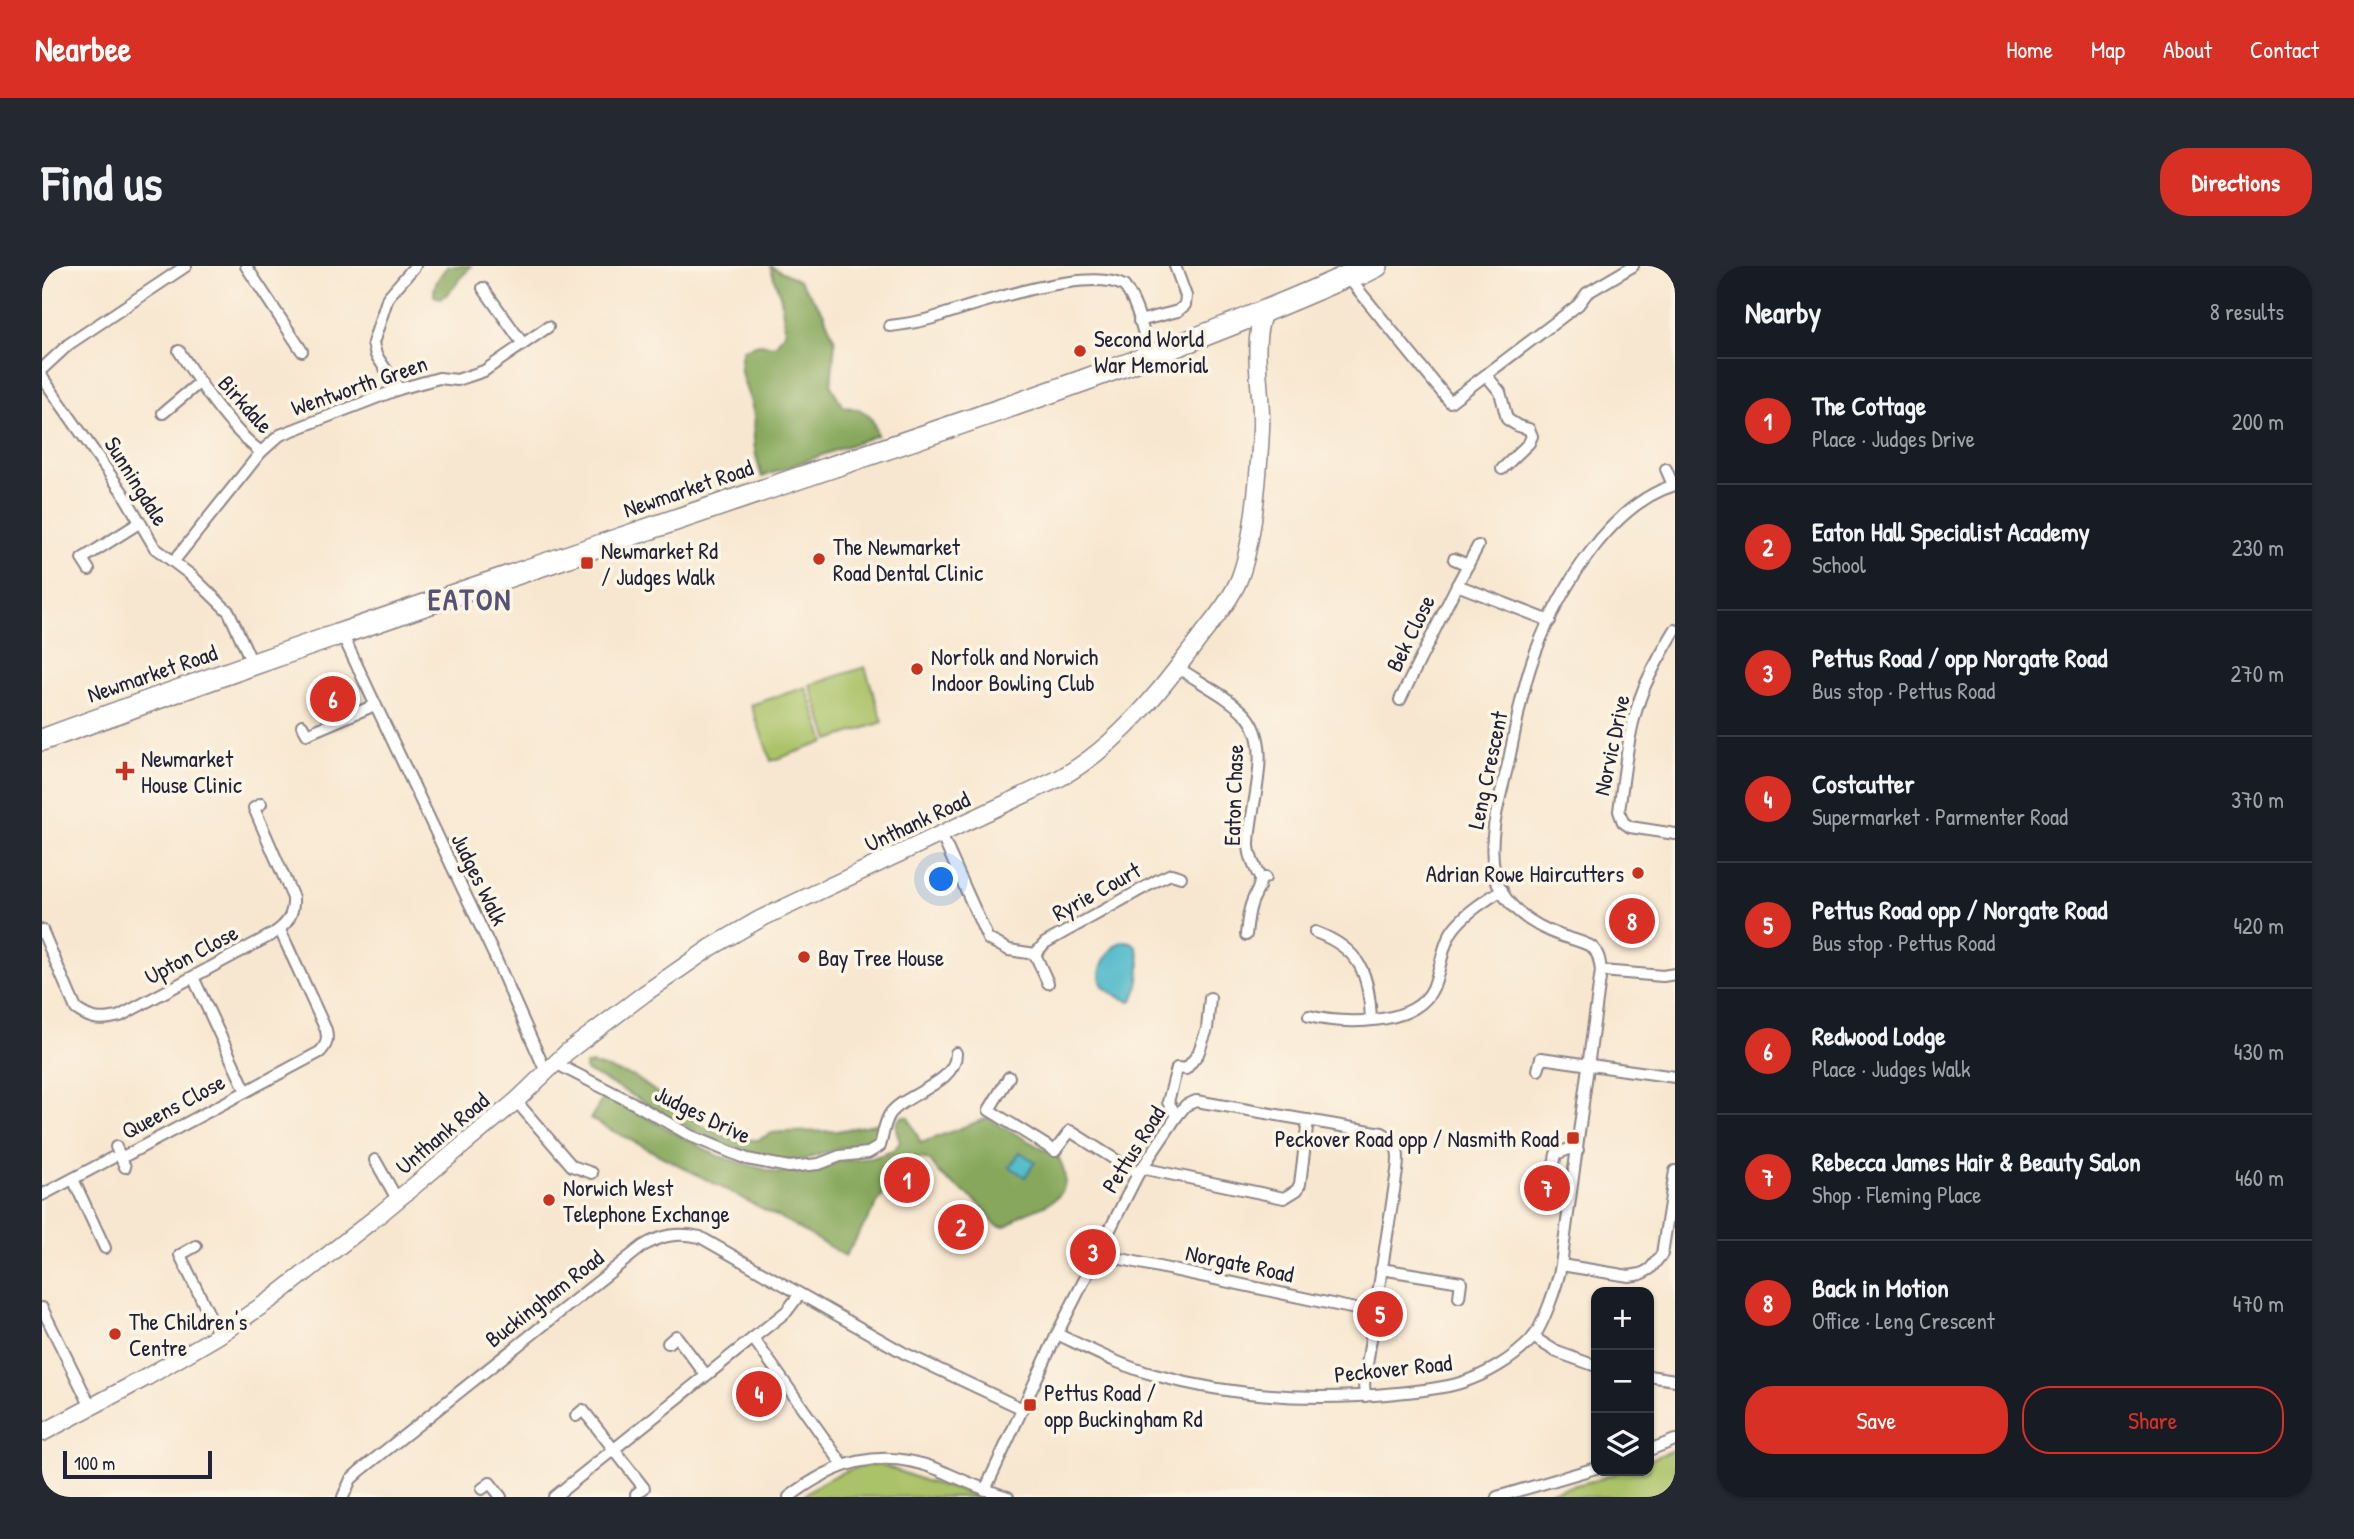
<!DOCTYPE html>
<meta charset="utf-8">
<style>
body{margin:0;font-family:"Patrick Hand",sans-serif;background:#242831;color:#f1f3f6}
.controls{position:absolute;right:21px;bottom:21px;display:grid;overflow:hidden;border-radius:14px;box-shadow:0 2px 5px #0004}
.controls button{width:63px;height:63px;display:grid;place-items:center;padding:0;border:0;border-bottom:2px solid #363941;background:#171b24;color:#f1f3f6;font:35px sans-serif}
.scale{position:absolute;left:21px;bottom:18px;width:149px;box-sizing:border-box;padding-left:7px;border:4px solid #22223b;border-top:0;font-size:19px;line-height:24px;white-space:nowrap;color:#22223b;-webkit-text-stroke:5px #fcf5e5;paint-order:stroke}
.you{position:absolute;left:900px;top:614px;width:24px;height:24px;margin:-18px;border:5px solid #fff;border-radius:50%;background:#1a73e8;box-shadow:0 0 0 10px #1a73e833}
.badge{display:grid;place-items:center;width:46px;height:46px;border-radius:50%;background:#d93025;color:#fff;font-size:23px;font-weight:700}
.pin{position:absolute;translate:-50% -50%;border:4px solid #fff;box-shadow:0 2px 7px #0006}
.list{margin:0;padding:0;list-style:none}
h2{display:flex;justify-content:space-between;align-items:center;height:91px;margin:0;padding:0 28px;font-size:30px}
h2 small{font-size:23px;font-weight:400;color:#9ea1a6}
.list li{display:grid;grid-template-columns:46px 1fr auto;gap:21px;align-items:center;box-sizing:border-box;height:126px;padding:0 28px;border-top:2px solid #363941}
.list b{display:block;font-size:26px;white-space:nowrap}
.list p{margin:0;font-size:23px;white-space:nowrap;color:#9ea1a6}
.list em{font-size:23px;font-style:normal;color:#9ea1a6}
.actions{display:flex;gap:14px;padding:21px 28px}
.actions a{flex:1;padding:16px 0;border:2px solid #d93025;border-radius:28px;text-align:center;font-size:24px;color:#d93025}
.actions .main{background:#d93025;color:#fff}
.icon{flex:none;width:38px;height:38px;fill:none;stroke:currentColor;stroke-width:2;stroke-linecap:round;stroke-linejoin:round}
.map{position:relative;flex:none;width:1633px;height:1231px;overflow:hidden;border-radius:28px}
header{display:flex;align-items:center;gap:42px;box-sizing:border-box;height:98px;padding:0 35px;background:#d93025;color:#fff}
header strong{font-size:33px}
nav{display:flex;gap:38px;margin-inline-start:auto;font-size:24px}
.intro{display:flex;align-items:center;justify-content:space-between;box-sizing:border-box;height:168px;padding:0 42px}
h1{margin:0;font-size:49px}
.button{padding:18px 32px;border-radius:28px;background:#d93025;color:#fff;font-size:24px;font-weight:700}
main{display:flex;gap:42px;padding:0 42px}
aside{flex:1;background:#171b24;border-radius:28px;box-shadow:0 2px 5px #0004}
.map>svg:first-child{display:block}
.green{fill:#aac267;stroke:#667251;stroke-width:2}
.forest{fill:#87a85c;stroke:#54654c;stroke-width:2}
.water{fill:#4db9c9;stroke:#386e82;stroke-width:2}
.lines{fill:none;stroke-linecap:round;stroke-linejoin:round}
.street-casing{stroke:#8d8486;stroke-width:14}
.secondary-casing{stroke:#8d8486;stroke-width:19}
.highway-casing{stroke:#8d8486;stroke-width:24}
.street{stroke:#fff;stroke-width:10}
.secondary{stroke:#fff;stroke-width:16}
.highway{stroke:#fff;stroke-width:21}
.poi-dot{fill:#c8321e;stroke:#fcf5e5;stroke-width:2.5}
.labels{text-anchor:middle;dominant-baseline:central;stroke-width:7;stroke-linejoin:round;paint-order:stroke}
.poi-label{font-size:23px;fill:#22223b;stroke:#fcf5e5;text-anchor:start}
.street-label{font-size:23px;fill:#22223b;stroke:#fcf5e5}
.district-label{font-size:30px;font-weight:bold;letter-spacing:2px;fill:#555275;stroke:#fcf5e5}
</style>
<header>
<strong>Nearbee</strong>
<nav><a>Home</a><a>Map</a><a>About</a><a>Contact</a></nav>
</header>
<div class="intro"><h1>Find us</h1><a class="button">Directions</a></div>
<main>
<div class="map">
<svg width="1633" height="1231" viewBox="0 0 1633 1231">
<rect width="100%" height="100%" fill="#fcf5e5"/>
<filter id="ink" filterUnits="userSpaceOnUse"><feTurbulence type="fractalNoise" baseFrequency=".0143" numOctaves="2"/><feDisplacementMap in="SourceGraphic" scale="14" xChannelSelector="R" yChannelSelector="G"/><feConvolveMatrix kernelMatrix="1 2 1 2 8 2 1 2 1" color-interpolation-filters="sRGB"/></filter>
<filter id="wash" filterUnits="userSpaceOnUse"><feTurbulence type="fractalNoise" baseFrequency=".00686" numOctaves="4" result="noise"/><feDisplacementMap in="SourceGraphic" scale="28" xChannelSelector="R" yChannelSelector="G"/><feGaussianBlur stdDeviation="1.57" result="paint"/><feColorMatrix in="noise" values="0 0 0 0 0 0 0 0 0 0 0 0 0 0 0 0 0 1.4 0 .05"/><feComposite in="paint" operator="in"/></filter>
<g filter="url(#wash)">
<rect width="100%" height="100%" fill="#f8e7d0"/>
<g class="green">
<path d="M823 401 841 456 787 474 768 419Z"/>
<path d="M764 421 783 476 729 495 709 439Z"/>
<path d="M1633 1183V1231H1485L1558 1213 1579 1205H1607V1194Z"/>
<path d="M838 1198 883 1215 940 1231H760C782 1212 809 1200 838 1198Z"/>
</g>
<g class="forest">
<path d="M406 0H429L406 28 398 32 392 30C391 18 399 8 406 0Z"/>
<path d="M728 0 757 14 781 46 793 75 789 120 801 140C823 146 830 144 835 169L720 211C716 198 712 186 712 173 711 166 713 158 712 151 709 124 692 111 701 83L717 78 733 80 743 65 739 32Z"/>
<path d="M550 798 593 811 665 863 689 873 716 874 730 867 741 866 795 865 838 857 834 873C823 880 811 879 798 882 783 886 768 894 751 895 745 895 737 893 730 891 661 880 608 835 546 806L543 803V799Z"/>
<path d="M563 829 676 890 735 907 774 904 799 895 830 892 851 885 858 876C855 864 849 859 861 850L866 851 879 877 945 852 1017 892C1035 931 1009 936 981 948 972 952 970 962 958 960 949 958 949 951 944 945 933 931 910 920 897 907 893 903 892 899 888 895 877 890 870 891 860 898L803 990 746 956 548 853Z"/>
</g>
<g class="water">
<path d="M1081 675C1084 675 1088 675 1091 677 1102 685 1099 727 1089 735 1082 734 1063 725 1060 718 1053 704 1067 681 1081 675Z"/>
<path d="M978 886 993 896 983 911 968 901Z"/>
</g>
</g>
<g filter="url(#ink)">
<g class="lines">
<g class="street-casing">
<g id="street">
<path d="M204 0 260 85"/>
<path d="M1305 10 1408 136 1536 39 1545 27 1591 0"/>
<path d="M441 22 481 78"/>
<path d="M1097 55 1136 45 1143 39 1144 30 1133 0"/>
<path d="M848 60C865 58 884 55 900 49 940 36 1049 0 1082 20 1097 39 1101 68 1108 90"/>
<path d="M137 85C159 119 187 162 219 186"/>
<path d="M0 103 27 78 144 0"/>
<path d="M1444 109 1458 126 1465 153 1476 160 1487 163 1490 170 1487 177 1460 203"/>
<path d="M0 111 81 227 113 282 150 310 187 346 211 399"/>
<path d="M357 123 334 89 331 77 346 31 373 0"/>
<path d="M121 147 157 117"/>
<path d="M1624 203 1631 219"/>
<path d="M1412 293 1426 299"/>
<path d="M132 295 219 186 238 169 357 123 397 112 415 114 442 105 506 61"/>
<path d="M47 304 40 293 97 257"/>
<path d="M1415 319 1436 280"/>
<path d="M1633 364C1622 383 1611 401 1602 422 1586 461 1583 503 1577 545L1581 556 1588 561 1633 568"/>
<path d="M300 368 452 689 504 806"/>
<path d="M1135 401C1157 416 1184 429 1203 448 1234 480 1206 542 1207 581 1208 592 1213 602 1218 612H1223"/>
<path d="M1358 434 1415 319 1508 355"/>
<path d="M260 459 265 468 333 439"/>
<path d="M899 568 946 673 967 684 993 688 1006 717"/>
<path d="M0 664 34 743C49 754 60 755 78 750L229 669C244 660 252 650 251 632L212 542 219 538"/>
<path d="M1273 666C1319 683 1327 708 1329 754"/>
<path d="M1204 669C1205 659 1206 648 1209 639 1212 628 1219 623 1218 612"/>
<path d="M993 688 1003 677 1116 614 1129 608 1139 611"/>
<path d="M1559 705 1621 710 1633 708"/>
<path d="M151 711 204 825"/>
<path d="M1267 750C1301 759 1374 760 1391 722 1399 703 1400 677 1413 661 1425 646 1444 634 1460 624"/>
<path d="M513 797 591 837 649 870 705 893 747 901 777 898 798 890 826 887 838 880C841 870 842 857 848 848 863 827 915 818 914 787"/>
<path d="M1496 804 1499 792 1633 811"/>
<path d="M967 811 947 844 1013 885 1028 865 1096 908"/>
<path d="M474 835 530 900 550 907"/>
<path d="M1135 850 1126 836 1135 802 1144 803 1156 788 1165 763 1168 732"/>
<path d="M74 881 83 901"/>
<path d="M79 892 278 786C285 779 286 773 284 764L238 664"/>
<path d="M333 894 355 933"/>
<path d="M1099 902 1242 932 1255 924 1258 918 1266 854"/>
<path d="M31 913 63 982"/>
<path d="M1509 913 1514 888 1527 883 1536 884"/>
<path d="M0 929 70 892"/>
<path d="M154 980 138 989 177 1069"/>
<path d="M1056 988 1332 1047"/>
<path d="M1519 999 1587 1010 1599 1008 1608 1003 1620 988 1633 905"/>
<path d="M1339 1003 1419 1016 1417 1031"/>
<path d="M0 1042 49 1141"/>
<path d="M1015 1068C1047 1083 1079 1100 1113 1109 1191 1131 1275 1135 1355 1127 1376 1125 1398 1123 1418 1117 1444 1109 1471 1093 1490 1073 1501 1060 1516 1017 1519 999L1559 705C1558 697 1557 687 1550 681 1542 676 1529 673 1520 670 1489 659 1457 638 1452 603 1446 568 1458 532 1466 498 1474 461 1480 421 1494 385 1517 325 1568 238 1633 219"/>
<path d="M1491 1071 1515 1086 1554 1100"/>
<path d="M711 1072 801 1199"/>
<path d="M626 1077 634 1070 664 1109"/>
<path d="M1607 1110 1633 1114"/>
<path d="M534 1150 541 1144 602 1222 594 1228"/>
<path d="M1607 1184 1633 1174"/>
<path d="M440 1223 448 1217 459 1231"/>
<path d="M943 1224 1015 1068 1096 908 1135 850 1144 839 1154 835 1340 867C1362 879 1356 897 1353 918L1322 1118 1323 1130"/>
<path d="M301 1231 309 1213 319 1204 601 980C620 969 636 966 658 971L862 1087 981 1143"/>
<path d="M512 1231 745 1045 757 1029"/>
<path d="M747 1231C793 1196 838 1181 895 1203 918 1213 941 1224 966 1231"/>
<path d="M1455 1231 1554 1202"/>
</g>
</g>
<g class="secondary-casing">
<path id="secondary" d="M0 1167 105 1111 177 1069 231 1032 337 949 474 835 525 786 602 728 668 682 718 653 1018 512C1078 478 1120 423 1160 369 1174 351 1190 332 1198 311 1212 273 1217 204 1219 163 1221 127 1208 79 1222 46"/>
</g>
<g class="highway-casing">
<path id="highway" d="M0 474C252 381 508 297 763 210 945 149 1129 88 1305 10L1319 8 1335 0"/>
</g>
<use href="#street" class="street"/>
<use href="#secondary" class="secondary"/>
<use href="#highway" class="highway"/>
</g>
</g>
<g class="poi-dot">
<circle cx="1038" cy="85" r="7"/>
<circle cx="777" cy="293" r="7"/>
<rect x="538" y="290" width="14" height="14" rx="3.5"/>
<circle cx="875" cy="403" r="7"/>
<path d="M79.5 494.5h7v7h7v7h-7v7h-7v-7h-7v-7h7z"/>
<circle cx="1596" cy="607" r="7"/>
<circle cx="762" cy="691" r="7"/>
<rect x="1524" y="865" width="14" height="14" rx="3.5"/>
<circle cx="507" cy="934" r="7"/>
<circle cx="73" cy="1068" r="7"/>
<rect x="981" y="1132" width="14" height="14" rx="3.5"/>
</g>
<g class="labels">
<g class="poi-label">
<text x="1052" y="72">Second World<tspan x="1052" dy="26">War Memorial</tspan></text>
<text x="791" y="280">The Newmarket<tspan x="791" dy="26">Road Dental Clinic</tspan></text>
<text x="559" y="284">Newmarket Rd<tspan x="559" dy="26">/ Judges Walk</tspan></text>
<text x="889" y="390">Norfolk and Norwich<tspan x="889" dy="26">Indoor Bowling Club</tspan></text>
<text x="99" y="492">Newmarket<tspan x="99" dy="26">House Clinic</tspan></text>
<text x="1582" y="607" text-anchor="end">Adrian Rowe Haircutters</text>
<text x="776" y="691">Bay Tree House</text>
<text x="1517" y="872" text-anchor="end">Peckover Road opp / Nasmith Road</text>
<text x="521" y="921">Norwich West<tspan x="521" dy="26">Telephone Exchange</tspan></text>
<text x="87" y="1055">The Children's<tspan x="87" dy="26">Centre</tspan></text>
<text x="1002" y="1126">Pettus Road /<tspan x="1002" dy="26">opp Buckingham Rd</tspan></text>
</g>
<g class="street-label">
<text transform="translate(317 119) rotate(-19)">Wentworth Green</text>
<text transform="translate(204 138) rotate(48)">Birkdale</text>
<text transform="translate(95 215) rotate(58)">Sunningdale</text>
<text transform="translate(646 222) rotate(-19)">Newmarket Road</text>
<text transform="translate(1368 367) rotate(-64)">Bek Close</text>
<text transform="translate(110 407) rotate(-19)">Newmarket Road</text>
<text transform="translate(1569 479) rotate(-78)">Norvic Drive</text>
<text transform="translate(1445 504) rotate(-78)">Leng Crescent</text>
<text transform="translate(1191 529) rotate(-88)">Eaton Chase</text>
<text transform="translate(875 555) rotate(-25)">Unthank Road</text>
<text transform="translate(438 613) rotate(64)">Judges Walk</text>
<text transform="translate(1054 625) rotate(-29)">Ryrie Court</text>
<text transform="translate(149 688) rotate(-28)">Upton Close</text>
<text transform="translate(131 840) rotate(-28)">Queens Close</text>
<text transform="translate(661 848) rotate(26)">Judges Drive</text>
<text transform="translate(400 867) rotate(-40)">Unthank Road</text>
<text transform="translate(1091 883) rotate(-58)">Pettus Road</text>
<text transform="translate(1198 997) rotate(12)">Norgate Road</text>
<text transform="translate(502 1032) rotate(-38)">Buckingham Road</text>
<text transform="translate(1351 1102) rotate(-6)">Peckover Road</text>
</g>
<g class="district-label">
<text x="428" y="333">EATON</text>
</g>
</g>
</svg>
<div class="controls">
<button>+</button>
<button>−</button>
<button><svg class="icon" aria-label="layers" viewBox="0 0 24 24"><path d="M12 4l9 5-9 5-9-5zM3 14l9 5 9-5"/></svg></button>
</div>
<div class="scale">100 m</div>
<div class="you"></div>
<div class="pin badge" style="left:865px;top:914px">1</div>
<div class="pin badge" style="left:919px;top:961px">2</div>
<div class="pin badge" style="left:1051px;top:986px">3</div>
<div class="pin badge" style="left:717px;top:1128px">4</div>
<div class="pin badge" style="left:1338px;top:1048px">5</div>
<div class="pin badge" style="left:291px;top:433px">6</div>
<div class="pin badge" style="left:1505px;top:922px">7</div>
<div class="pin badge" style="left:1590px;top:655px">8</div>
</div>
<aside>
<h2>Nearby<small>8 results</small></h2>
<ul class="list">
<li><span class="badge">1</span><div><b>The Cottage</b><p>Place · Judges Drive</p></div><em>200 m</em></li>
<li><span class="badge">2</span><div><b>Eaton Hall Specialist Academy</b><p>School</p></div><em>230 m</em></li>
<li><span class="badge">3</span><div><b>Pettus Road / opp Norgate Road</b><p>Bus stop · Pettus Road</p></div><em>270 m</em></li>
<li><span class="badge">4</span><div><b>Costcutter</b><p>Supermarket · Parmenter Road</p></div><em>370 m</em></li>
<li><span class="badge">5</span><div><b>Pettus Road opp / Norgate Road</b><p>Bus stop · Pettus Road</p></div><em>420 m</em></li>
<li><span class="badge">6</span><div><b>Redwood Lodge</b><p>Place · Judges Walk</p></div><em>430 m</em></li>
<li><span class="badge">7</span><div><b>Rebecca James Hair &amp; Beauty Salon</b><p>Shop · Fleming Place</p></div><em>460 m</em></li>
<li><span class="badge">8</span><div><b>Back in Motion</b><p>Office · Leng Crescent</p></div><em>470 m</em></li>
</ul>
<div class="actions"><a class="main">Save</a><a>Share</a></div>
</aside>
</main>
